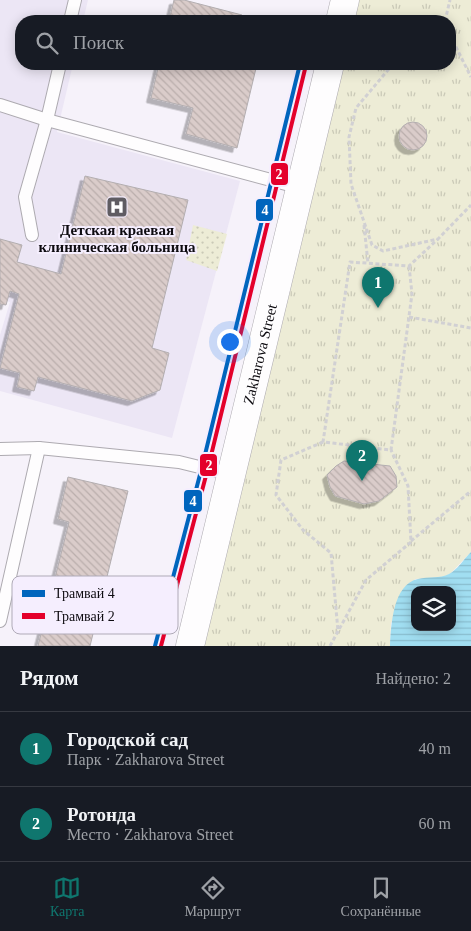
<!DOCTYPE html>
<html lang="ru">
<meta charset="utf-8">
<style>
body{margin:0;font-family:"Times New Roman",serif;background:#20242c;color:#f1f3f6}
.controls{position:absolute;right:15px;bottom:15px;display:grid;overflow:hidden;border-radius:10px;box-shadow:0 2px 12px #0003}
.controls button{width:45px;height:45px;display:grid;place-items:center;padding:0;border:0;border-bottom:1px solid #363941;background:#171b24;color:#f1f3f6;font:25px sans-serif}
.you{position:absolute;left:229px;top:341px;width:18px;height:18px;margin:-12px;border:4px solid #fff;border-radius:50%;background:#1a73e8;box-shadow:0 0 0 8px #1a73e833}
.badge{display:grid;place-items:center;width:32px;height:32px;border-radius:50%;background:#0f766e;color:#fff;font-size:16px;font-weight:700}
.pin{position:absolute;translate:-50% -41px;filter:drop-shadow(0 1px 2px #0008)}
.pin::after{content:'';position:absolute;top:26px;width:18px;height:15px;background:inherit;clip-path:polygon(0 0,100% 0,50% 100%)}
.list{margin:0;padding:0;list-style:none}
h2{display:flex;justify-content:space-between;align-items:center;height:65px;margin:0;padding:0 20px;font-size:21px}
h2 small{font-size:16px;font-weight:400;color:#9ea1a6}
.list li{display:grid;grid-template-columns:32px 1fr auto;gap:15px;align-items:center;box-sizing:border-box;height:75px;padding:0 20px;border-top:1px solid #363941}
.list b{display:block;font-size:19px;white-space:nowrap}
.list p{margin:0;font-size:16px;white-space:nowrap;color:#9ea1a6}
.list em{font-size:16px;font-style:normal;color:#9ea1a6}
.icon{flex:none;width:28px;height:28px;fill:none;stroke:currentColor;stroke-width:2;stroke-linecap:round;stroke-linejoin:round}
.map{position:relative;flex:none;width:471px;height:646px;overflow:hidden}
.search{position:absolute;background:#171b24;box-shadow:0 2px 12px #0003;left:15px;right:15px;top:15px;height:55px;display:flex;align-items:center;gap:12px;box-sizing:border-box;padding:0 18px;border-radius:20px;color:#9ea1a6;font-size:19px}
.sheet{height:215px;background:#171b24}
nav{display:flex;justify-content:space-around;align-items:center;box-sizing:border-box;height:70px;border-top:1px solid #363941;background:#171b24;font-size:14px;color:#9ea1a6}
nav a{display:grid;justify-items:center;gap:2px}
nav .on{color:#0f766e}
.map>svg:first-child{display:block}
.built{fill:#ece6f5}
.grass{fill:url(#grass-dots)}
.park{fill:url(#park-tufts)}
.water{fill:url(#water-rules);fill-rule:evenodd}
.building{fill:url(#building-back-hatch);stroke:#b3aeb0;filter:url(#shadow)}
.lines{fill:none;stroke-linecap:round;stroke-linejoin:round}
.service-casing{stroke:#adaab0;stroke-width:14}
.tertiary-casing{stroke:#adaab0;stroke-width:29}
.path{stroke:#d1d0d3;stroke-width:3;stroke-dasharray:4 2.5;stroke-linecap:butt}
.service{stroke:#fefdfe;stroke-width:12}
.tertiary{stroke:#fefdfe;stroke-width:28}
.tram-1-casing{stroke:#f5eefe;stroke-width:8}
.tram-2-casing{stroke:#f5eefe;stroke-width:8}
.tram-1{stroke:#0065bd;stroke-width:4}
.tram-2{stroke:#e4002b;stroke-width:4}
.labels{text-anchor:middle;dominant-baseline:central;stroke-width:4;stroke-linejoin:round;paint-order:stroke}
.poi-label{font-size:15px;font-weight:bold;fill:#0d0b10;stroke:#f5eefe}
.street-label{font-size:15px;fill:#0d0b10;stroke:#f5eefe}
.key{fill:#f5eefe;stroke:#afaab7;stroke-width:1}
.key-label{font-size:14px;fill:#0d0b10}
.line-badge{stroke:#f5eefe;stroke-width:2}
.badge-label{font-size:14px;text-anchor:middle;font-weight:bold;fill:#fff}
</style>
<div class="map">
<svg width="471" height="646" viewBox="0 0 471 646">
<defs>
<pattern id="grass-dots" width="8" height="8" patternUnits="userSpaceOnUse" patternTransform="scale(1.25)"><rect width="8" height="8" fill="#edecd6"/><path d="M2 2h.1M6 6h.1" fill="none" stroke="#cac9b7" stroke-width="1.8" stroke-linecap="round"/></pattern>
<pattern id="park-tufts" width="24" height="20" patternUnits="userSpaceOnUse" patternTransform="scale(1.25)"><rect width="24" height="20" fill="#edecd6"/><path d="M3 7l-1-3M5 7V3M7 7l1-3M15 17l-1-3M17 17v-4M19 17l1-3" fill="none" stroke="#cac9b7"/></pattern>
<pattern id="water-rules" width="6" height="5" patternUnits="userSpaceOnUse" patternTransform="scale(1.25)"><rect width="6" height="5" fill="#a1def1"/><path d="M0 2.5h6" fill="none" stroke="#89bdce"/></pattern>
<pattern id="building-back-hatch" width="6" height="6" patternUnits="userSpaceOnUse" patternTransform="scale(1.25)"><rect width="6" height="6" fill="#daccca"/><path d="M-1 5l2 2M0 0l6 6M5-1l2 2" fill="none" stroke="#baaeac"/></pattern>
<filter id="shadow"><feDropShadow dx="-4.5" dy="4.5" stdDeviation="0" flood-color="#0004"/></filter>
</defs>
<rect width="100%" height="100%" fill="#f6f2fa"/>
<path class="built" d="M0 0H88L83 21H21V64H73L57 132 240 181 172 438 0 391V335L10 302 0 299Z"/>
<path class="grass" d="M193 225 227 234 217 271 186 260Z"/>
<path class="park" d="M359 0H471V552L451 573 444 577 415 579 391 623 390 646H204L344 64H450V21H354Z"/>
<path class="water" d="M471 552V646H390C391 625 393 584 418 579 428 576 440 579 449 574 457 570 464 559 471 552ZM415 590H452V627H415Z"/>
<g class="building">
<path d="M174 0H184L242 15 241 21H169Z"/>
<path d="M159 64H257L237 148 186 134 193 108 151 98Z"/>
<circle cx="413" cy="136" r="14"/>
<path d="M85 176 188 200 152 348 169 353 160 390 132 401 38 377 34 391 17 387 20 373 0 368 19 294 10 291 6 305 0 304V239L22 245 17 262 61 274Z"/>
<path d="M344 461 390 466 396 476 397 487 379 501 364 504 335 496 330 487 327 475 336 466Z"/>
<path d="M68 477 128 491 90 646H38L69 522 58 519Z"/>
</g>
<g class="lines">
<g class="service-casing">
<g id="service">
<path d="M70 21 75 0"/>
<path d="M0 105 47 120 301 188"/>
<path d="M32 235 25 197 47 120 60 64"/>
<path d="M0 449 39 448 179 462 232 475"/>
<path d="M0 621 39 448"/>
</g>
</g>
<g class="tertiary-casing">
<g id="tertiary">
<path d="M340 21 345 0"/>
<path id="s1" d="M190 646 330 64"/>
</g>
</g>
<g class="path">
<path d="M445 21 450 0"/>
<path d="M450 35 471 77"/>
<path d="M393 64 356 108 349 137 351 184 372 245 383 251 438 239 471 205"/>
<path d="M364 225 368 263"/>
<path d="M409 266 412 294 391 450 323 442 350 262 409 266 438 239"/>
<path d="M409 317 471 328"/>
<path d="M323 442 281 460 276 495 303 530 331 553 338 631"/>
<path d="M411 541 471 491"/>
<path d="M330 646 366 580 411 542 408 486 391 450"/>
</g>
<use href="#service" class="service"/>
<use href="#tertiary" class="tertiary"/>
<g class="tram-1-casing">
<path id="tram-1" d="M155 646 202 467 300 64"/>
</g>
<g class="tram-2-casing">
<path id="tram-2" d="M161 646 208 468 306 65"/>
</g>
<use href="#tram-1" class="tram-1"/>
<use href="#tram-2" class="tram-2"/>
</g>
<defs>
<g id="hospital-square" transform="scale(1.125)"><rect x="-9" y="-9" width="18" height="18" rx="4" fill="#5f5c62" stroke="#f5eefe"/><path d="M-5-5h3v3.5h4V-5h3V5h-3V1.5h-4V5h-3Z" fill="#fff"/></g>
</defs>
<g fill-rule="evenodd">
<use href="#hospital-square" x="117" y="207"/>
</g>
<g class="labels">
<g class="poi-label">
<text x="117" y="230">Детская краевая<tspan x="117" dy="17">клиническая больница</tspan></text>
</g>
<g class="street-label">
<text stroke="none"><textPath href="#s1" startOffset="300">Zakharova Street</textPath></text>
</g>
</g>
<rect x="12" y="576" width="166" height="58" rx="8" class="key"/>
<rect x="22" y="590" width="23" height="7" fill="#0065bd"/>
<rect x="22" y="613" width="23" height="6" fill="#e4002b"/>
<g class="key-label">
<text x="54" y="598">Трамвай 4</text>
<text x="54" y="621">Трамвай 2</text>
</g>
<g class="line-badge">
<rect x="270" y="162" width="19" height="24" rx="5" fill="#e4002b"/>
<rect x="255" y="198" width="19" height="24" rx="5" fill="#0065bd"/>
<rect x="199" y="453" width="19" height="24" rx="5" fill="#e4002b"/>
<rect x="183" y="489" width="20" height="24" rx="5" fill="#0065bd"/>
</g>
<g class="badge-label">
<text x="279" y="179">2</text>
<text x="265" y="215">4</text>
<text x="209" y="470">2</text>
<text x="193" y="506">4</text>
</g>
</svg>
<div class="controls">
<button><svg class="icon" aria-label="layers" viewBox="0 0 24 24"><path d="M12 4l9 5-9 5-9-5zM3 14l9 5 9-5"/></svg></button>
</div>
<div class="you"></div>
<div class="pin badge" style="left:378px;top:308px">1</div>
<div class="pin badge" style="left:362px;top:481px">2</div>
<div class="search"><svg class="icon" aria-label="search" viewBox="0 0 24 24"><circle cx="10" cy="10" r="6"/><path d="M15 15l6 6"/></svg>Поиск</div>
</div>
<section class="sheet">
<h2>Рядом<small>Найдено: 2</small></h2>
<ul class="list">
<li><span class="badge">1</span><div><b>Городской сад</b><p>Парк · Zakharova Street</p></div><em>40 m</em></li>
<li><span class="badge">2</span><div><b>Ротонда</b><p>Место · Zakharova Street</p></div><em>60 m</em></li>
</ul>
</section>
<nav>
<a class="on"><svg class="icon" aria-label="map" viewBox="0 0 24 24"><path d="M3 6l6-2 6 2 6-2v14l-6 2-6-2-6 2zM9 4v14M15 6v14"/></svg>Карта</a>
<a><svg class="icon" aria-label="directions" viewBox="0 0 24 24"><path d="M12 3l9 9-9 9-9-9zM9 14v-3h6M13 9l2 2-2 2"/></svg>Маршрут</a>
<a><svg class="icon" aria-label="saved" viewBox="0 0 24 24"><path d="M7 4h10v16l-5-4-5 4z"/></svg>Сохранённые</a>
</nav>
